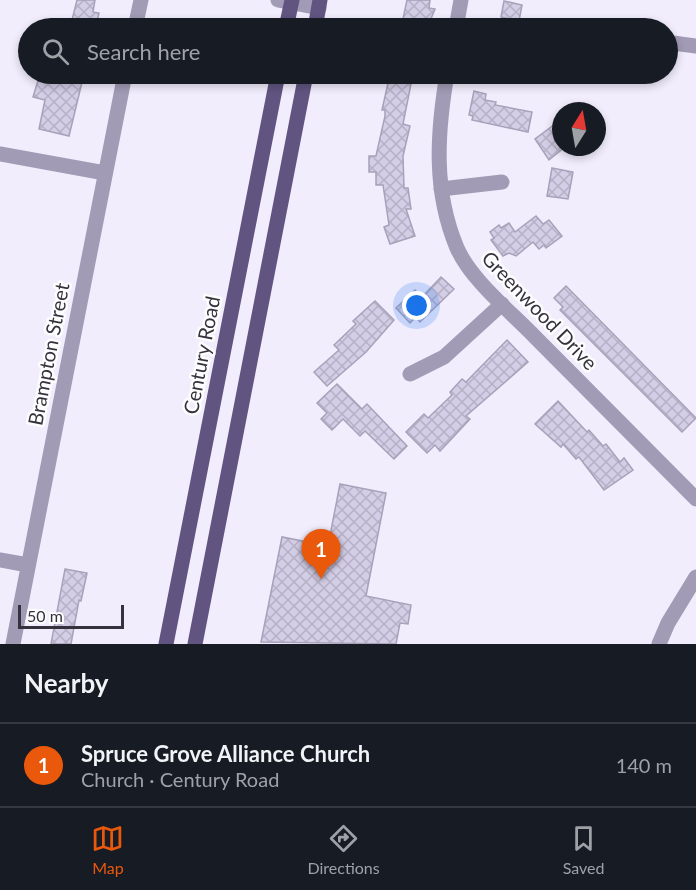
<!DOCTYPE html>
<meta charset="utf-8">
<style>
body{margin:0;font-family:Lato,sans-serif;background:#20242c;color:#f1f3f6}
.compass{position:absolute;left:552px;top:102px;width:54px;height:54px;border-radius:50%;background:#171b24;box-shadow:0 3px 9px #0003;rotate:11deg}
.scale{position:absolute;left:18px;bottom:15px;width:106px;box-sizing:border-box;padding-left:6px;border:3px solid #34323c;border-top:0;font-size:16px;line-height:21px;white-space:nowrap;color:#34323c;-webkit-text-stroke:4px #fdfdfd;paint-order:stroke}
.you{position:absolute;left:417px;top:306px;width:21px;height:21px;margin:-15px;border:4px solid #fff;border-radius:50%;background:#1a73e8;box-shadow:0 0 0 9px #1a73e833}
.badge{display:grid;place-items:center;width:39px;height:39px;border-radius:50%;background:#ea580c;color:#fff;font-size:20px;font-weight:700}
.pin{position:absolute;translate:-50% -50px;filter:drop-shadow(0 2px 3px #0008)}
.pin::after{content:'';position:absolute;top:32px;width:21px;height:18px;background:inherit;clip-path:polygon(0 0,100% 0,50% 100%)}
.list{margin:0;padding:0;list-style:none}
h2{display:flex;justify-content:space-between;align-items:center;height:78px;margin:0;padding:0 24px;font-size:26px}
h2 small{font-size:20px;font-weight:400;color:#9ea1a6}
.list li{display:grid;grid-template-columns:39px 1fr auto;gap:18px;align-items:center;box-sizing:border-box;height:84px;padding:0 24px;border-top:2px solid #363941}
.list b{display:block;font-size:22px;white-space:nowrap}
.list p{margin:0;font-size:20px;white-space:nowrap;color:#9ea1a6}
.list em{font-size:20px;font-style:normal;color:#9ea1a6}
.icon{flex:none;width:33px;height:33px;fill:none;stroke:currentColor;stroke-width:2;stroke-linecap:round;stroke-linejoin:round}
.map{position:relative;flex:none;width:696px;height:644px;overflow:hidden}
.search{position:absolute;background:#171b24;box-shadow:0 3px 9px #0003;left:18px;right:18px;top:18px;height:66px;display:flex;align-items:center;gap:15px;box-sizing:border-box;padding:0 21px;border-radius:33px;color:#9ea1a6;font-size:22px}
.sheet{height:162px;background:#171b24}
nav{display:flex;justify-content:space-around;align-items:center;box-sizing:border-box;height:84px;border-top:2px solid #363941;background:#171b24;font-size:16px;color:#9ea1a6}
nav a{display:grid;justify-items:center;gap:3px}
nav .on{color:#ea580c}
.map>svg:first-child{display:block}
.building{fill:url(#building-cross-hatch);stroke:#a7a1b9;stroke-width:1.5}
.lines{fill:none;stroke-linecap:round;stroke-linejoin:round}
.minor{stroke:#a19bb5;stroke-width:15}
.major{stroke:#615481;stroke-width:15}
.labels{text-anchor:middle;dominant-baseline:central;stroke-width:5;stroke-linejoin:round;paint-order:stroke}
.street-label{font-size:20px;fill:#34323c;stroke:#fdfdfd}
</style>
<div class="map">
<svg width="696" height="644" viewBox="0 0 696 644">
<defs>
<pattern id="building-cross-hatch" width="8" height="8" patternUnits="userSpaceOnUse" patternTransform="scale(1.5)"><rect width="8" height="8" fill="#d3cde6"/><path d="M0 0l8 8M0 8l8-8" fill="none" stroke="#b6b0c6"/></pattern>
</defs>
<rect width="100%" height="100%" fill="#f1edfd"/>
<g class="building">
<path d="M77 0H95L93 12 99 13 96 27 70 28Z"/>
<path d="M407 0H430L429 8 435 9 427 28H401Z"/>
<path d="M504 1 522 5 519 21 501 17Z"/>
<path d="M40 74H84L69 136 39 129 45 100 33 97Z"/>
<path d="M390 74H413L403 124 410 126 403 156 404 188H408L411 209H406L415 236 390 244 384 227 389 225 383 185H376V172H369V156H376L385 116V110H382Z"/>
<path d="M474 91 486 94 485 100 496 102 495 105 532 112 528 132 472 120 473 116 469 115Z"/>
<path d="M555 124 561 133V147H565L549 160 535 139Z"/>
<path d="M552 168 573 172 568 199 547 196Z"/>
<path d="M536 216 543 224 549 220 562 236 546 248 544 245 539 249 533 242 516 256 509 253 503 256 491 240 494 238 490 232 499 225 501 228 509 223 515 232Z"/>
<path d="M441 277 454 289 420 322 416 317 410 323 396 308 415 290 422 297Z"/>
<path d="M566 286 696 418 682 432 560 310 563 307 554 298Z"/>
<path d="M375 301 394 320 366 352 327 386 314 372 339 350 334 345 356 324 353 321Z"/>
<path d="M507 340 528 362 466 416 470 419 440 451 435 445 427 453 406 432 424 414 428 418 452 395 450 392 462 379 466 382Z"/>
<path d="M337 384 362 409 367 404 407 446 394 459 365 431 360 436 343 419 332 430 321 419 327 413 317 403Z"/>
<path d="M558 401 587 432 589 430 603 446 606 444 620 462 624 458 633 470 604 490 579 457 576 459 563 444 561 447 535 424Z"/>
<path d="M340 484 386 493 366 596 411 605 408 624 400 623 396 644 261 642 282 537 328 546Z"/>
<path d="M65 569 87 573 81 601 79 600 71 644H51Z"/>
</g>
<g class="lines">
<g class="minor">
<path d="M278 0 319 8"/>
<path d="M135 28 141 0"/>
<path d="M456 28 461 0"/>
<path d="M673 43 696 46"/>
<path d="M447 74C437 133 433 191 457 248 471 280 511 312 535 337 589 391 643 445 696 499"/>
<path d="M0 154 105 173"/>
<path d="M441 189 502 182"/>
<path d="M410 374 444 357 502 304"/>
<path d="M0 560 28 565"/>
<path d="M13 644 125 74"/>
<path d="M659 644 668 623 696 577"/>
</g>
<g class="major">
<path d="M286 28 292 0"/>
<path d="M315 28 320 0"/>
<path d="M166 644 278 74"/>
<path d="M195 644 306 74"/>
</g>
</g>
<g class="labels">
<g class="street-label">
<text transform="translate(540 310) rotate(46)">Greenwood Drive</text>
<text transform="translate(48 354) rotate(-79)">Brampton Street</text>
<text transform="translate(201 355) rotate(-79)">Century Road</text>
</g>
</g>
</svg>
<svg class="compass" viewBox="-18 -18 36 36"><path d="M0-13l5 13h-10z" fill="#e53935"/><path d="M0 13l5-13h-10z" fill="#9ea1a6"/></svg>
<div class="scale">50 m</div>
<div class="you"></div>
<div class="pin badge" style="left:321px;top:579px">1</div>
<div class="search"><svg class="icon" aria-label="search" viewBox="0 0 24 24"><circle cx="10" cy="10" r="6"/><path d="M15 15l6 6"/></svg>Search here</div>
</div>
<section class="sheet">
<h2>Nearby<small></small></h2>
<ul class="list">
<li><span class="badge">1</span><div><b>Spruce Grove Alliance Church</b><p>Church · Century Road</p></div><em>140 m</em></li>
</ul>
</section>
<nav>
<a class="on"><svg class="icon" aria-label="map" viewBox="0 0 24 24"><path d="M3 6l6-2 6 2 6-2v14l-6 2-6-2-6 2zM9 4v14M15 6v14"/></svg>Map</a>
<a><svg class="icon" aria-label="directions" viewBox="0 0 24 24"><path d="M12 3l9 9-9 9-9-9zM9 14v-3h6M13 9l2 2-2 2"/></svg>Directions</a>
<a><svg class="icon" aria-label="saved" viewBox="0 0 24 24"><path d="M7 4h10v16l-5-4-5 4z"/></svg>Saved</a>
</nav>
